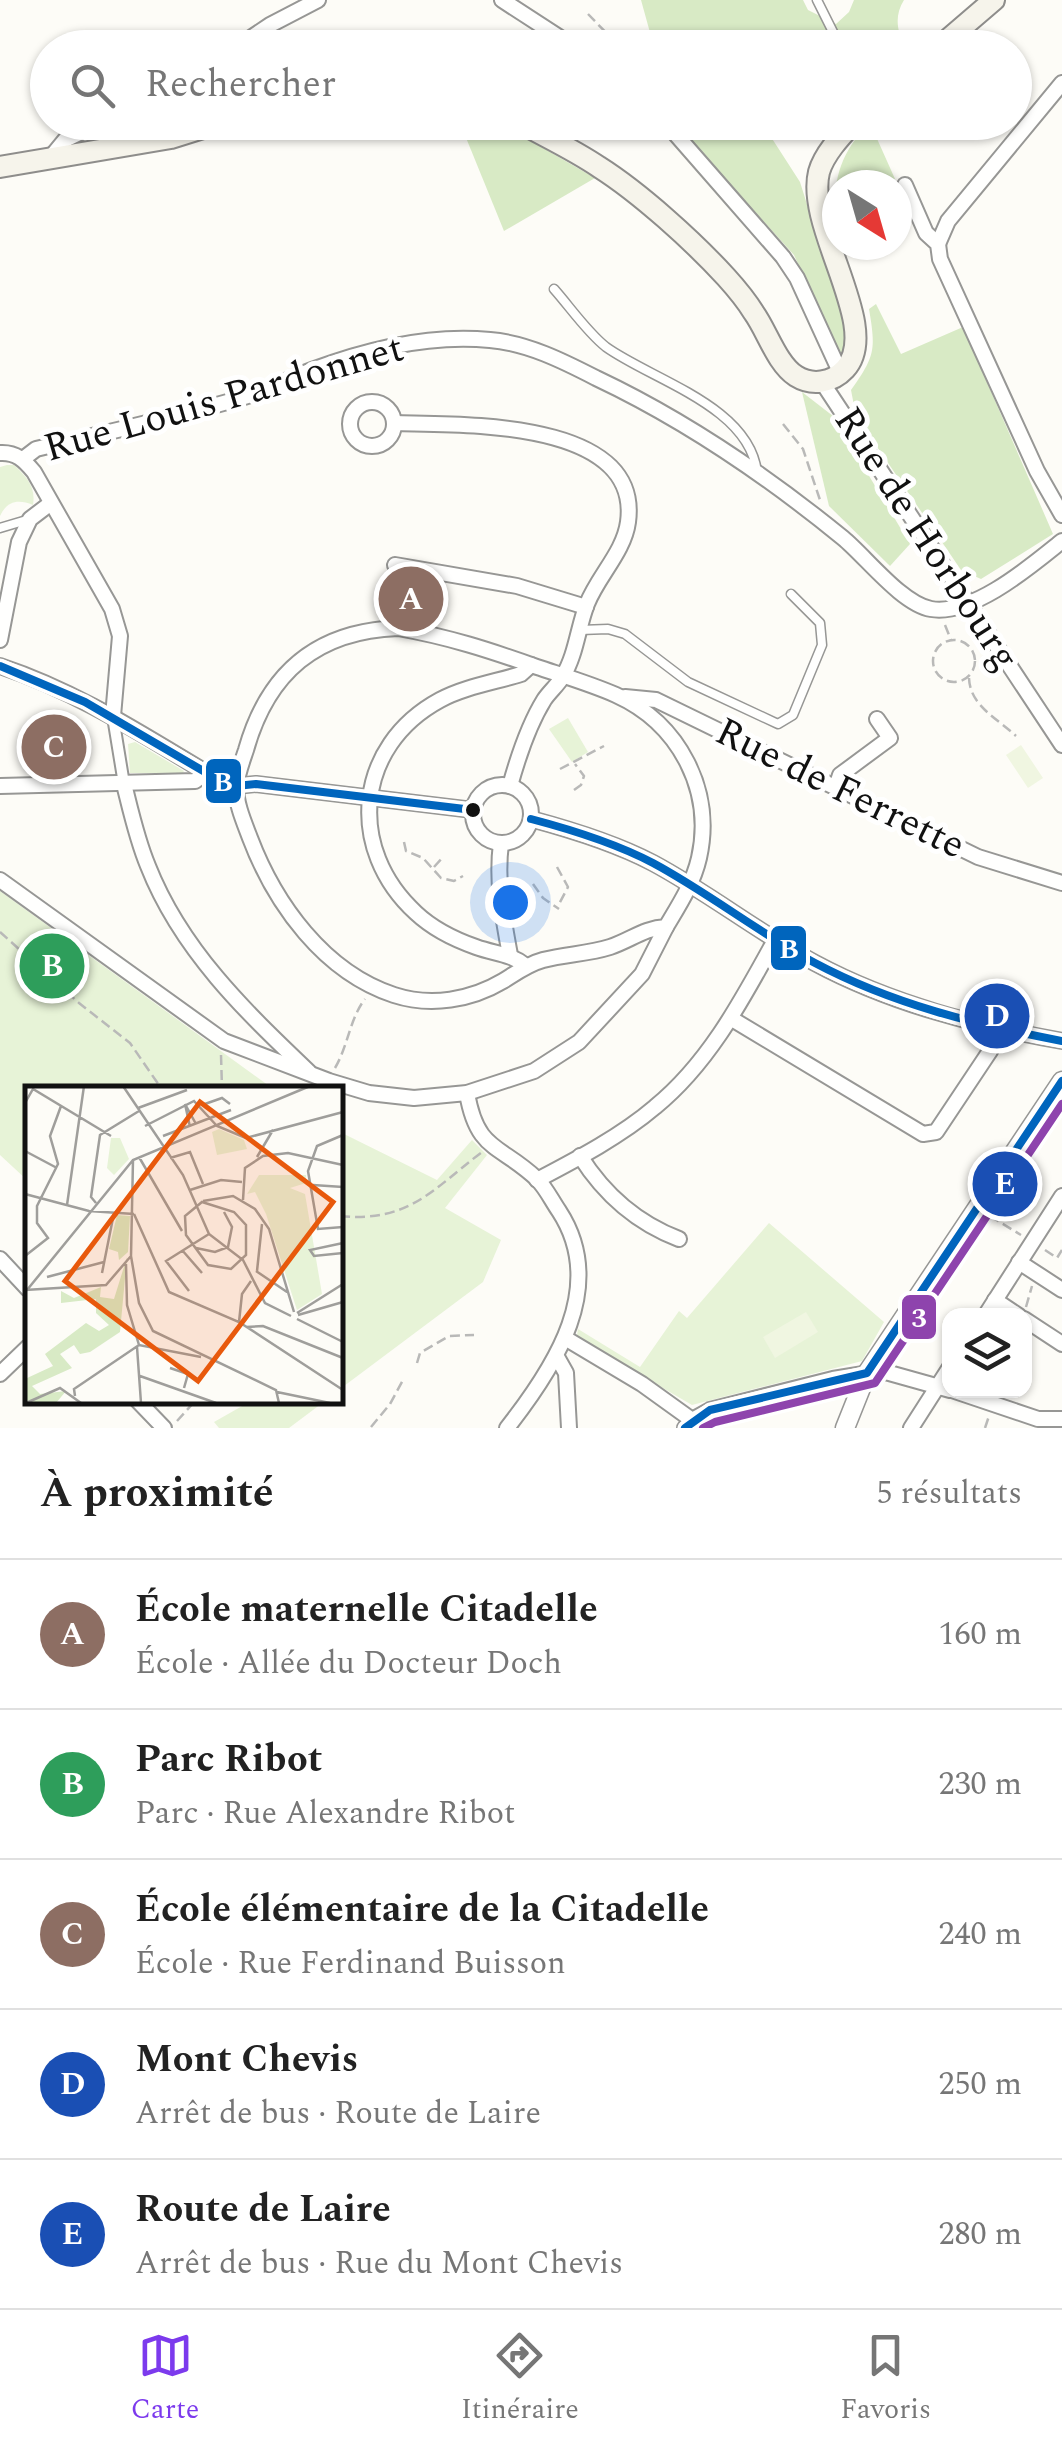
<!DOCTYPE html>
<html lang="fr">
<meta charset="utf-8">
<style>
body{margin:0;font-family:Spectral,serif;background:#f2f2f2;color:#222}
.controls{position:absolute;right:30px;bottom:30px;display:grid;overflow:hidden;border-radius:20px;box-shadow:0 2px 8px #0004}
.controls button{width:90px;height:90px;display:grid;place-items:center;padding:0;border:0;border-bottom:2px solid #e0e0e0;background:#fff;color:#222;font:50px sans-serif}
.compass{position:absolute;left:822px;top:170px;width:90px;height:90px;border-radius:50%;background:#fff;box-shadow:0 2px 8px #0004;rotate:143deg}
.you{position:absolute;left:510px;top:902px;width:35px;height:35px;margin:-25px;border:8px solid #fff;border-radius:50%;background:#1a73e8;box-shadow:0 0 0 15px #1a73e833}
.badge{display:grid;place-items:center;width:65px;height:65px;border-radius:50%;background:#7c3aed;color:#fff;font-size:32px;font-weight:700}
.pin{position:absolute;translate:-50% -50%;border:5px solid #fff;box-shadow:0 2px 10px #0006}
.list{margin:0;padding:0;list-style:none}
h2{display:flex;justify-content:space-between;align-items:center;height:130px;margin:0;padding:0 40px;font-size:42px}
h2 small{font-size:32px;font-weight:400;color:#767676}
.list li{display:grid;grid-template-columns:65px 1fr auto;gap:30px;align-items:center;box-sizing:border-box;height:150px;padding:0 40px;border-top:2px solid #e0e0e0}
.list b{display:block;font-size:38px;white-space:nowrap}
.list p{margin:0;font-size:32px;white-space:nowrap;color:#767676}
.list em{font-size:32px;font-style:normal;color:#767676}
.icon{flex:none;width:55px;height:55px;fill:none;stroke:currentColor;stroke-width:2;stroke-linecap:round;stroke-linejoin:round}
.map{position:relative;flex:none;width:1062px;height:1428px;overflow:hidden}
.search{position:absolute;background:#fff;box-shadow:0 2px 8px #0004;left:30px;right:30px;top:30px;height:110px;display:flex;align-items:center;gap:25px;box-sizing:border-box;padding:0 35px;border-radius:55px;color:#767676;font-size:38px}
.sheet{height:880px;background:#fff}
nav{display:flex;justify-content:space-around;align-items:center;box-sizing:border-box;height:140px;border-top:2px solid #e0e0e0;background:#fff;font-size:28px;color:#767676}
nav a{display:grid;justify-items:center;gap:5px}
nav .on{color:#7c3aed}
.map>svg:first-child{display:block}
.green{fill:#e7f3d7}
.forest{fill:#d8eac5}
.pitch{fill:#f0f6e1}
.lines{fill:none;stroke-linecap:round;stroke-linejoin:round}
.service-casing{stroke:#979795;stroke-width:11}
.pedestrian-casing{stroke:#979795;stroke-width:14}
.minor-casing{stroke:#979795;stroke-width:18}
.tertiary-casing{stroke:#979795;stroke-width:21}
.secondary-casing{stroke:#8e8d8b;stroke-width:24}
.path{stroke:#b9b9b8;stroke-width:2.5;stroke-dasharray:10 5;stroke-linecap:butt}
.service{stroke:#fffffe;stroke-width:8}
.pedestrian{stroke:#fffffe;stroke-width:10}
.minor{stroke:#fffffe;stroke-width:14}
.tertiary{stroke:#fffffe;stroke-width:18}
.secondary{stroke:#f6f4eb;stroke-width:20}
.bus-1-casing{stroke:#fff;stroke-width:15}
.bus-2-casing{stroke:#fff;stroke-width:15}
.bus-1{stroke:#0065bd;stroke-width:8}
.bus-2{stroke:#8e44ad;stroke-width:8}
.bus-dot{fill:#111;stroke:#fff;stroke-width:4}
.labels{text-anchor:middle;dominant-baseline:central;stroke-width:10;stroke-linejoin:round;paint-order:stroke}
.street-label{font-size:40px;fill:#111;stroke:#fff}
.inset-road{fill:none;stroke:#9f9e9b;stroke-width:2.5}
.view{fill:#e8590c;fill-opacity:0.15;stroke:#e8590c;stroke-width:5}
.inset-edge{fill:none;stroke:#111;stroke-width:5}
.line-badge{stroke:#fff;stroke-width:4}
.badge-label{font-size:28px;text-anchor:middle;font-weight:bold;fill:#fff}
</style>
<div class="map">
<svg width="1062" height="1428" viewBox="0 0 1062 1428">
<rect width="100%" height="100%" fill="#fdfcf7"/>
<g class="green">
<path d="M7 465H14C27 477 36 487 33 505 18 499 7 501 0 516V467Z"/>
<path d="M568 718 588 752 572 762 549 729Z"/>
<path d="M135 742 184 771 183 773H130L128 744Z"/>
<path d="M0 891 272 1088H28L27 1180 0 1155Z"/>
<path d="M340 1132 437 1180 472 1140 487 1155 445 1208 501 1240 483 1282 340 1389Z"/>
<path d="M769 1223 884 1322 862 1361 692 1405 584 1342 577 1335 578 1329 640 1367 679 1311 687 1318Z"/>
<path d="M251 1401V1400L325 1401 289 1428H219L214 1422Z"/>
</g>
<g class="forest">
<path d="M641 0H803L808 10 836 24 849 12 854 0H904C894 16 897 31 905 47H654Z"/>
<path d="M460 123H500L595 178 504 231Z"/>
<path d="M674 123H762L800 182 847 332 841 359 794 255Z"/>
<path d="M870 123 895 179 885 185H837V214L833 216C835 176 841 151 870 123Z"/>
<path d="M876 304 901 354 963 327 1053 534 981 579 961 570 856 416 851 390C875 356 876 350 869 309Z"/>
<path d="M802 392 833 416 910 544 890 566 829 506Z"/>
</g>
<g class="pitch">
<path d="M1021 745 1043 778 1028 788 1006 755Z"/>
<path d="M806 1312 818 1332 775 1358 763 1337Z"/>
</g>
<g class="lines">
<g class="service-casing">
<g id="service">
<path d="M817 0 841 48"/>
<path d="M554 289C570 307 587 332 606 347 652 380 749 406 757 472"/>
<path d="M0 528 30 519"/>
<path d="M580 630 608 629 625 634 688 682 778 724 793 715 822 645 820 623 791 594"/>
</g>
</g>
<g class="pedestrian-casing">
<path id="pedestrian" d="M113 717 124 784"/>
</g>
<g class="minor-casing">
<g id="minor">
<path d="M502 0 576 48"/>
<path d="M236 48 270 25 318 0"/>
<path d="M665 122 783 257 797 278 841 374"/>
<path d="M51 157 65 140 102 122"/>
<path d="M905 185 926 233 938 244 940 259 1037 471 1062 515"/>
<path d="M938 244 948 221 1062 83"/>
<path d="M822 382 1062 745"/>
<circle cx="372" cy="424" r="22"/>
<path d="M395 423C458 425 642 418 628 522 624 552 598 576 587 604 578 627 576 655 563 676 558 685 549 692 544 700 528 726 518 757 510 786"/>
<path d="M0 453C16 452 24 460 34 472L112 609 120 636 113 716"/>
<path d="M23 459 36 449C104 433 174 418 241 398 265 391 289 379 312 370 368 349 429 334 490 340 527 343 563 361 596 378 685 420 767 476 843 538 866 557 902 604 931 609 973 616 1032 565 1062 541"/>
<path d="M395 565 517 586 586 607"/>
<path d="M398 628C449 637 489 650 537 667 564 676 591 684 616 695 680 724 714 791 699 858 693 884 679 905 666 927 644 928 631 940 610 947 588 954 566 954 543 960 528 964 516 973 503 981 471 1000 431 1007 394 995 324 972 275 904 250 838 244 822 236 804 236 787 237 775 242 762 246 750 268 672 317 631 398 628Z"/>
<path d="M0 640 19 542 30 519 51 503"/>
<path d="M0 666C79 692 146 737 217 779L236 786 256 784 473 810"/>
<path d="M625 697 656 700 978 857 1062 883"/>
<path d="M124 784C131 812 137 840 148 866 181 950 245 1011 309 1072"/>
<circle cx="502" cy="814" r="29"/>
<path d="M0 786 195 781 206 773"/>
<path d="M836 787 840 775 890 738 877 719"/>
<path d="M531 819C572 830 615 843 653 863 709 893 759 933 815 963 891 1004 978 1026 1062 1041"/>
<path d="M501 843C496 882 503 917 510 955"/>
<path d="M0 880 224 1041 329 1081 369 1093 414 1098 467 1093 534 1071 579 1042 642 974 666 927"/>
<path d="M526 966C510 953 495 954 476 947 456 940 432 928 416 913 346 849 355 746 440 700 464 687 495 682 521 674L531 665"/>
<path d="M732 1019 923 1134 936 1132 990 1051 1001 1028"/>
<path d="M467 1093C477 1152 500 1144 537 1179 546 1188 552 1201 559 1211 608 1286 555 1367 507 1428"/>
<path d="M580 1156C604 1194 637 1223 679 1239"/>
<path d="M537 1180C577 1159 621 1136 655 1107 709 1063 742 1000 775 940"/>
<path d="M0 1259 28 1289"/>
<path d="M1019 1262 1062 1290"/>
<path d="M995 1300 1019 1316"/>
<path d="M985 1316 1062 1196"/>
<path d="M1024 1319 1062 1344"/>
<path d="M565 1338 642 1384 692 1420"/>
<path d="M557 1357 566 1373 569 1428"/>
<path d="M0 1374 28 1347"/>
<path d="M952 1390 1038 1419H1062"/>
<path d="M137 1400 164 1428"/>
<path d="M685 1428 692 1420 710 1410 833 1379 882 1371 950 1390"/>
<path d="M911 1428 950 1367"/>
</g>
</g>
<g class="tertiary-casing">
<path id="tertiary" d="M845 1428 867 1373 1062 1081"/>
</g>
<g class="secondary-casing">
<g id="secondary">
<path d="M938 48 994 0"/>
<path d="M519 122C546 137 574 150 599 167 640 193 693 241 726 277 736 288 746 300 754 313 767 331 777 364 796 376 812 386 832 383 845 369 883 328 805 228 819 172 824 154 841 136 854 122"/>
<path d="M0 167 171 138 222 122"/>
</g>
</g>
<g class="path">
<path d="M588 14 621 48"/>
<path d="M783 424 803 449 821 503"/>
<path d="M945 625 951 640"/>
<circle cx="954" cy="661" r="21"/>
<path d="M969 678C970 706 997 718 1016 736"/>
<path d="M560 769 604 746"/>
<path d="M574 790 581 785 584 776 575 764"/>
<path d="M404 842 406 851 423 858 441 878 454 881 463 876"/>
<path d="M434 867 443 857"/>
<path d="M557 867 568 887 558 906"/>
<path d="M533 884 543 898 559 909"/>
<path d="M0 932 79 1003 130 1043 161 1088"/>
<path d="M221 1055 222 1088"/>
<path d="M335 1068C348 1046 350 1018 365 999"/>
<path d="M340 1216C409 1223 433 1189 482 1152"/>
<path d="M990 1216 1021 1235"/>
<path d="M1045 1250 1057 1258 1062 1250"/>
<path d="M1026 1307 1032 1286"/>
<path d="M417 1363 420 1353 449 1336 474 1335"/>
<path d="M177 1421 196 1400"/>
<path d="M371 1427 390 1404 403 1380"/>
<path d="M985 1428 989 1416"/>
</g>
<use href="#service" class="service"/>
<use href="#pedestrian" class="pedestrian"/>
<use href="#minor" class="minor"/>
<use href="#tertiary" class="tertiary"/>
<use href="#secondary" class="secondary"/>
<g class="bus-1-casing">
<g id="bus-1">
<path d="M0 666 85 702 217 779 236 786 256 784 473 810"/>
<path d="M531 819C573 830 615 843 653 863 709 893 759 933 815 963 892 1004 977 1025 1062 1041"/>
<path d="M685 1428 710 1410 867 1373 1062 1081"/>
</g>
</g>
<g class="bus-2-casing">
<path id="bus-2" d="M703 1428 715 1422 875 1383 1062 1104"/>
</g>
<use href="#bus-1" class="bus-1"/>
<use href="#bus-2" class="bus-2"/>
</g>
<circle class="bus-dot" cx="473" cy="810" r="9"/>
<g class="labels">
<g class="street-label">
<text transform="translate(224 399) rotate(-16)">Rue Louis Pardonnet</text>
<text transform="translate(926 539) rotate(57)">Rue de Horbourg</text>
<text transform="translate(840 789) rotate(26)">Rue de Ferrette</text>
</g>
</g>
<g transform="translate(25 1086)">
<rect width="318" height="318" fill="#fdfcf7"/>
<path d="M194 43 219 54 222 63 192 69 187 46ZM86 52H95L104 73 89 89 82 82ZM234 89H281V97L265 102 280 108 297 208 272 224 241 128 230 106 222 108Z" fill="#e7f3d7"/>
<path d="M92 129 105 130 103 166 94 174 93 166 84 163ZM102 171 95 246 65 266 55 268 49 259 35 268 47 282 7 300 15 308 41 305 31 317H0V293L28 280 20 268 61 237 74 245 84 239 71 227V213L36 217V205L49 212 76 201 75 211 89 213Z" fill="#d8eac5"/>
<path class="inset-road" d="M98 0 158 89 184 148 218 174 240 217 266 230M0 17 8 3 86 50M177 19 197 12 205 18M113 22 162 4M120 40 169 15 192 40 221 52M165 41 160 18 171 38M318 49 292 60 283 85 293 143 318 141M138 50 206 24M221 52 318 26M0 65 32 82M114 71 157 145M232 71 248 44M145 72 165 66 178 98M288 99 318 101M165 104 196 94 217 96M0 108 64 125 109 128M218 114 220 82 238 70 263 67 318 79M178 115 208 110 230 123 244 143 269 226M177 116 209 126 221 139V169L206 183 183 179 161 149 160 130ZM71 117 66 111 75 49 114 25M42 119 59 0M109 128 144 206 214 236 318 304M318 157 285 164 289 170 318 167M171 162 190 166 203 161 207 141 199 126M157 164 177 187M0 170 23 152 12 137V120L33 78 25 50 36 20M106 170 108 74M101 178 102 219 114 259M231 185 262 206M232 185 237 138M77 187 89 127M22 191 79 176M0 204 81 199 106 170 114 217 128 245 251 304 254 317M2 204 108 74 285 0M164 205 141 175 184 148M272 227 318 198M273 229 318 216M272 233 318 256M214 236 217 208 226 195M221 241 238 240 318 272M112 261 116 317M145 282 163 288 159 302M115 290 191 317M252 306 305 317M50 310 49 303 114 259 176 271M1 317 35 302 56 317"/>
<path class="view" d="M175 16 308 116 173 295 40 195Z"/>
<rect width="318" height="318" class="inset-edge"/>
</g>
<g class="line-badge">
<rect x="204" y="757" width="39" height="48" rx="10" fill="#0065bd"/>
<rect x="769" y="924" width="39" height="48" rx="10" fill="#0065bd"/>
<rect x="900" y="1293" width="38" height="48" rx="10" fill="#8e44ad"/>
</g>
<g class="badge-label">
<text x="223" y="791">B</text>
<text x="789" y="958">B</text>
<text x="919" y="1327">3</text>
</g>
</svg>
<div class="controls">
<button><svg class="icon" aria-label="layers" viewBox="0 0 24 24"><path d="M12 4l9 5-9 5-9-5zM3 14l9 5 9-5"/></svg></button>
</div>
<svg class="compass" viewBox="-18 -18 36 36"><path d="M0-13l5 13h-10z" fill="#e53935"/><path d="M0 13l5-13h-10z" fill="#767676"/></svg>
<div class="you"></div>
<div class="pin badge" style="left:411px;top:599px;background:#8d6e63">A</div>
<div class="pin badge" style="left:52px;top:966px;background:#2e9e5b">B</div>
<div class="pin badge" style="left:54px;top:747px;background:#8d6e63">C</div>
<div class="pin badge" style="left:997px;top:1016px;background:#1a4fb4">D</div>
<div class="pin badge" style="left:1005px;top:1184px;background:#1a4fb4">E</div>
<div class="search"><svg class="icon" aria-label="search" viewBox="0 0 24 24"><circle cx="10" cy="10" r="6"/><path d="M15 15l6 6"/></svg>Rechercher</div>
</div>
<section class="sheet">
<h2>À proximité<small>5 résultats</small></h2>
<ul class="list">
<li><span class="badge" style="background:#8d6e63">A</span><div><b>École maternelle Citadelle</b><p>École · Allée du Docteur Doch</p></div><em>160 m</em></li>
<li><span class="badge" style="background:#2e9e5b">B</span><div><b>Parc Ribot</b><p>Parc · Rue Alexandre Ribot</p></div><em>230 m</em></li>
<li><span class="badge" style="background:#8d6e63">C</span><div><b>École élémentaire de la Citadelle</b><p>École · Rue Ferdinand Buisson</p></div><em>240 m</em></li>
<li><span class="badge" style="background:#1a4fb4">D</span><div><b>Mont Chevis</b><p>Arrêt de bus · Route de Laire</p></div><em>250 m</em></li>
<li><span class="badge" style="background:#1a4fb4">E</span><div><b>Route de Laire</b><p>Arrêt de bus · Rue du Mont Chevis</p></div><em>280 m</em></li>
</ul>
</section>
<nav>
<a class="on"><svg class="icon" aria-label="map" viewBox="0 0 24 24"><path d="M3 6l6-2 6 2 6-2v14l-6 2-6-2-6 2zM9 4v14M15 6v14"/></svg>Carte</a>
<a><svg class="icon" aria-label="directions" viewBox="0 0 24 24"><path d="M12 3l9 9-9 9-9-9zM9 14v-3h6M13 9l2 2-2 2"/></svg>Itinéraire</a>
<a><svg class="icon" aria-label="saved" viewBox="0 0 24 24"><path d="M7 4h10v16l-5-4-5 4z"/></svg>Favoris</a>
</nav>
